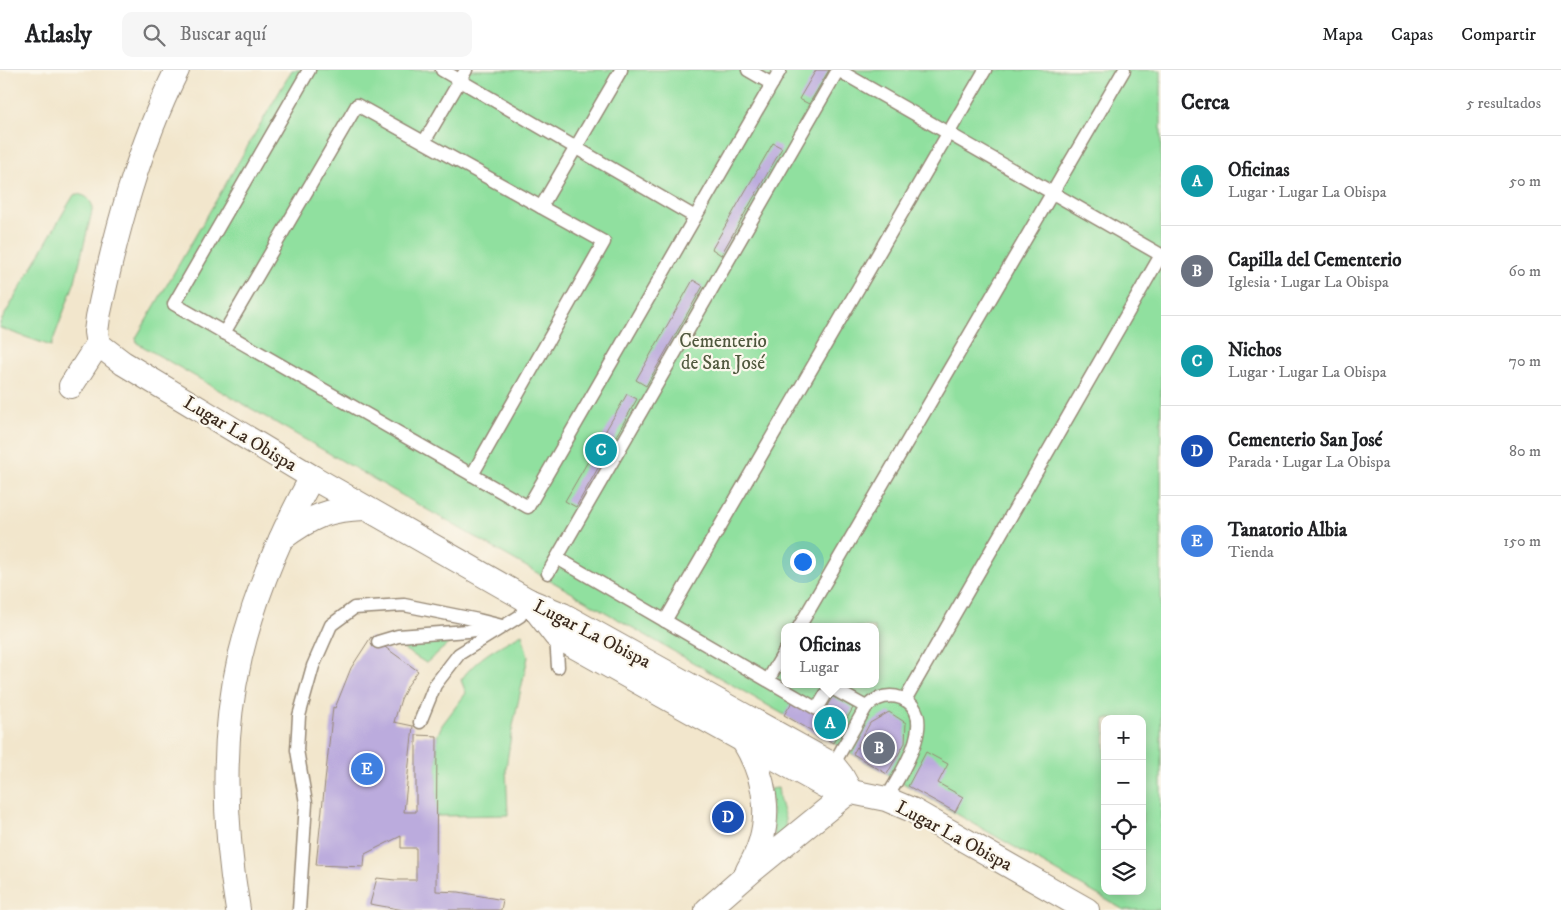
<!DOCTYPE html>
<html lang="es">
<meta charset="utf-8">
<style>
body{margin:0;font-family:"IM FELL DW Pica",serif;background:#f6f6f6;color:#202124}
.controls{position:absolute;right:15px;bottom:15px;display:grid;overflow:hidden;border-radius:10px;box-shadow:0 2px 12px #0003}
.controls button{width:45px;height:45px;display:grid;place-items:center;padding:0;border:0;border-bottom:1px solid #e0e0e0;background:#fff;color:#202124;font:25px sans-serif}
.you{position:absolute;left:802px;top:491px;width:18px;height:18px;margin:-12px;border:4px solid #fff;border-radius:50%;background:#1a73e8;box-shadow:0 0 0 8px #1a73e833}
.badge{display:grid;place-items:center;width:32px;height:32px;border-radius:50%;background:#0f766e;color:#fff;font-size:16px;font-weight:700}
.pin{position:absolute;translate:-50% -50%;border:2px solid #fff;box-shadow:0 1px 5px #0006}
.popup{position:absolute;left:781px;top:553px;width:98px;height:65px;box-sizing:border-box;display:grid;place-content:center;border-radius:10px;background:#fff;filter:drop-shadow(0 1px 4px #0005);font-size:16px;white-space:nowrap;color:#757577}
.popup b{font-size:19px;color:#202124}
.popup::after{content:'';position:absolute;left:50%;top:100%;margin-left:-10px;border:10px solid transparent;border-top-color:#fff}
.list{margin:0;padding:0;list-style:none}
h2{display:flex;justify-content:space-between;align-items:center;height:65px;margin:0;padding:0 20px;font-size:21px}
h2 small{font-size:16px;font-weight:400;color:#757577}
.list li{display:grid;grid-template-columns:32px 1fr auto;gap:15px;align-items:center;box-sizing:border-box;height:90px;padding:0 20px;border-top:1px solid #e0e0e0}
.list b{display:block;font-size:19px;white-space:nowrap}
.list p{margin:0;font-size:16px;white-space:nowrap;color:#757577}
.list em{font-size:16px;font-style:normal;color:#757577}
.icon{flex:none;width:28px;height:28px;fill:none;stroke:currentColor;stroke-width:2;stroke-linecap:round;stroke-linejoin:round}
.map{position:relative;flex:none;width:1161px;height:840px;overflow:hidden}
header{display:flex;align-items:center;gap:30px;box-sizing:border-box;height:70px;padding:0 25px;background:#fff;border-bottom:1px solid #e0e0e0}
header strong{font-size:24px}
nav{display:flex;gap:28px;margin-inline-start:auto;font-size:18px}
.search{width:350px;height:45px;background:#f6f6f6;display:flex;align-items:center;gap:12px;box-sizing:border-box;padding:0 18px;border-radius:10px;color:#757577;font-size:19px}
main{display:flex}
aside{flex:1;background:#fff}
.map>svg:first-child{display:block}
.green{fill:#90e09f;stroke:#66855e;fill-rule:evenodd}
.building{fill:#bbabdd}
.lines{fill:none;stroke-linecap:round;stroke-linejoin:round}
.lane-casing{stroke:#968875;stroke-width:15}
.street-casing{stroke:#968875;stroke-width:26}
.lane{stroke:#fff;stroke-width:12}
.street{stroke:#fff;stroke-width:24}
.labels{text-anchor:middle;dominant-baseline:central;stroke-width:4.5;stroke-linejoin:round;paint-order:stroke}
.park-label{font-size:19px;fill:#50583e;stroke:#fbf7ec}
.street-label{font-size:19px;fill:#3b2a1e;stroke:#fbf7ec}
</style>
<header>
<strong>Atlasly</strong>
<div class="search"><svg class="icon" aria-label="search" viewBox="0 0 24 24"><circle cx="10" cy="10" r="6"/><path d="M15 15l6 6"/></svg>Buscar aquí</div>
<nav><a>Mapa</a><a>Capas</a><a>Compartir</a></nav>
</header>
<main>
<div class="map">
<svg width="1161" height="840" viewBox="0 0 1161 840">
<rect width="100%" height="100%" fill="#fbf7ec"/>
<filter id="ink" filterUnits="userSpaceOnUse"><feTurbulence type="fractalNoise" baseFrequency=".02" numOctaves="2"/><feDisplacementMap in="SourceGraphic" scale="10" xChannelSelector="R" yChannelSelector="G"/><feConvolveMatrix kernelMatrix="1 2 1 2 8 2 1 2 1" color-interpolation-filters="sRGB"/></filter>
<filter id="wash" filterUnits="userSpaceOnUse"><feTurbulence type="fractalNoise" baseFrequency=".0096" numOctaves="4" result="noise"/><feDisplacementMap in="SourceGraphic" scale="20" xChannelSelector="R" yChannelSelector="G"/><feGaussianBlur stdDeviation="1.12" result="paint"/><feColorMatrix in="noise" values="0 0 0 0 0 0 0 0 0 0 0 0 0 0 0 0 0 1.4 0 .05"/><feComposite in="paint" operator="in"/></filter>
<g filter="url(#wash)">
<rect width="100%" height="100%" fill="#f2e6cc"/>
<g class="green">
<path d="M292 0H1161V840H1124L137 273 136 268ZM785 557H875V614H785ZM1105 649H1142V821H1105Z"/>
<path d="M77 124C87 126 89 128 93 137L75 211 51 276 0 258V253L66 138 74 125Z"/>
<path d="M522 564 528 587 511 665 506 698 508 745 436 746 437 666 442 655 466 623 461 610C477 587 498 577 522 564Z"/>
<path d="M424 569H454L426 593 394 573Z"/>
<path d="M778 718C779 723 779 729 781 735 784 747 790 756 779 766L774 765 770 719Z"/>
</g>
<g id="blocks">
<g class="building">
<path d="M816 0H829L809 34 799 29Z"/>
<path d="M773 73 782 78 721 185 712 179Z"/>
<path d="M693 210 703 216 646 316 636 310Z"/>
<path d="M627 324 637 329 576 437 565 431Z"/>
<path d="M371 567 418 601 408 615 401 629 394 652 413 656 404 742H416V665L437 666 436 821 459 822 503 830 501 840H404L370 834 377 808 395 810H416V778H401V766L365 784 364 797 316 795 333 637 335 638 351 598Z"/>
<path d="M832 626 853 638 833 673 784 645 794 629 820 645Z"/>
<path d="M889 642 906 653 905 673 887 704 853 684 870 653Z"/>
<path d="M926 682 948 694 938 713 963 727 955 742 908 716Z"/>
</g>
</g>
</g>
<g filter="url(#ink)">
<use href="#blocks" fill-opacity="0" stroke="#968875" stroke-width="1"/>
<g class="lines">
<g class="lane-casing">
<g id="lane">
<path d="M309 0 174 234 528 437 780 0"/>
<path d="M442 0 695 147"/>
<path d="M748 0 772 14"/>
<path d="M838 0 1161 185"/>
<path d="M424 72 466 0"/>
<path d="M541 137 621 0"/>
<path d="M224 263 357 35 604 172 472 405"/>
<path d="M557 488 817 639 830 617 866 637"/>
<path d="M548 503 838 0"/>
<path d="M665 551 985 0"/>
<path d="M799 557 1124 0"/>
<path d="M556 566 558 597"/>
<path d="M378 572 398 566 468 561 497 557"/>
<path d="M768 610 785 581"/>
<path d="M905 630 1161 185"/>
<path d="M420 652 435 615 459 584 520 546 529 531"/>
<path d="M833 695 866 637C876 628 887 623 901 628 942 644 899 707 886 729"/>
<path d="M299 840 306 733 297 680 299 646 313 596 331 555 354 538 404 535 478 550 502 556"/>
</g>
</g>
<g class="street-casing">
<g id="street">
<path d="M98 274 123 293 312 407 529 531 563 545 833 695 841 705 850 721"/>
<path d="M98 274 96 262 98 247C116 162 138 78 177 0"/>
<path d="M71 316 98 274"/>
<path d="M281 469C311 447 327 439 365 438"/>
<path d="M529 531 556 566 827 717 886 729 912 740 1087 840"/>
<path d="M743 670C769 712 774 758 748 800"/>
<path d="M238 840C224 757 221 668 240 587 255 524 281 463 312 407"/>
<path d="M707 840 753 800 850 721"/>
</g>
</g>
<use href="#lane" class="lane"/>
<use href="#street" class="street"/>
</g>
</g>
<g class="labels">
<g class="park-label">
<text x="723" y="271">Cementerio<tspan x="723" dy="22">de San José</tspan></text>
</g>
<g class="street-label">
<text transform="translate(240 364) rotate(31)">Lugar La Obispa</text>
<text transform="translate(592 564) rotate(27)">Lugar La Obispa</text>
<text transform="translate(954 766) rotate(28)">Lugar La Obispa</text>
</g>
</g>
</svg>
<div class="controls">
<button>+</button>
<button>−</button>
<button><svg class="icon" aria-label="locate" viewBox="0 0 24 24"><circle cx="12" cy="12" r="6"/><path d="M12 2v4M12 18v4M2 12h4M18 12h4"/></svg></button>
<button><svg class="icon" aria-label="layers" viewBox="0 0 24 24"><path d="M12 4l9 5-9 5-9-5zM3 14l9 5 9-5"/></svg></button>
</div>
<div class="you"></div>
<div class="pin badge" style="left:830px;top:653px;background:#0f9aa8">A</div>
<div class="popup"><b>Oficinas</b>Lugar</div>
<div class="pin badge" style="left:879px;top:678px;background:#6b7280">B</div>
<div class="pin badge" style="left:601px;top:380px;background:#0f9aa8">C</div>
<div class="pin badge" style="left:728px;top:747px;background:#1a4fb4">D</div>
<div class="pin badge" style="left:367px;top:699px;background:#3f7fe0">E</div>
</div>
<aside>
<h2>Cerca<small>5 resultados</small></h2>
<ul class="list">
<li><span class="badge" style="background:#0f9aa8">A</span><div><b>Oficinas</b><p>Lugar · Lugar La Obispa</p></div><em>50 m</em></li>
<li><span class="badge" style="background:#6b7280">B</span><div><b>Capilla del Cementerio</b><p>Iglesia · Lugar La Obispa</p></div><em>60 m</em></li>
<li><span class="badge" style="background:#0f9aa8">C</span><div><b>Nichos</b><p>Lugar · Lugar La Obispa</p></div><em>70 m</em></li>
<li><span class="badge" style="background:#1a4fb4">D</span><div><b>Cementerio San José</b><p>Parada · Lugar La Obispa</p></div><em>80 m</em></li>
<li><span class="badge" style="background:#3f7fe0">E</span><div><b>Tanatorio Albia</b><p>Tienda</p></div><em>150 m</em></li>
</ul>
</aside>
</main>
